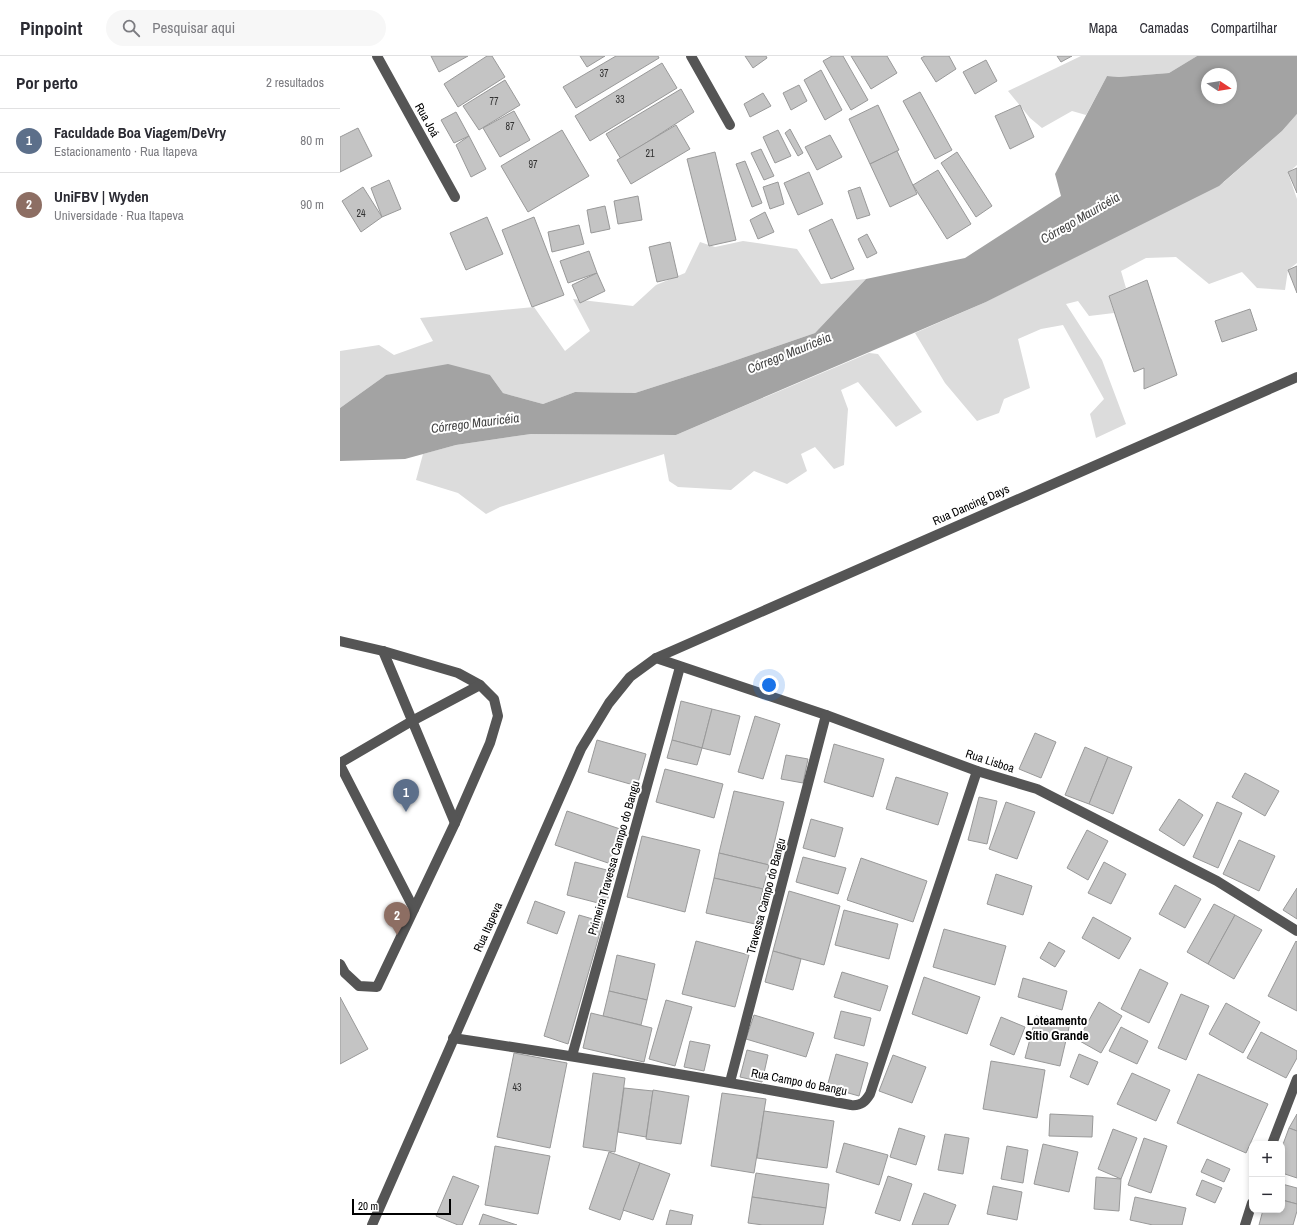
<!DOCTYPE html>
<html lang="pt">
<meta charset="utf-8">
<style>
body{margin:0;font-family:"Archivo Narrow",sans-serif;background:#f7f7f7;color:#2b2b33}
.controls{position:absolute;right:12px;bottom:12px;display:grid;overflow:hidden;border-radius:8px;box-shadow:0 2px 6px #0003}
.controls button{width:36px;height:36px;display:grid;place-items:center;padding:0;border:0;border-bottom:1px solid #e1e1e2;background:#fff;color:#2b2b33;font:20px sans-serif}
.compass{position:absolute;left:861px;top:12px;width:36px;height:36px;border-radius:50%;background:#fff;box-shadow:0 2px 6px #0003;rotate:102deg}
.scale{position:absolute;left:12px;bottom:10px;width:99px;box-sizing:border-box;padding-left:4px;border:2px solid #000;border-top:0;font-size:11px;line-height:14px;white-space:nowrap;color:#000;-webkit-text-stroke:3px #fff;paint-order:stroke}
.you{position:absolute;left:429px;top:629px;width:14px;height:14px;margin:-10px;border:3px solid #fff;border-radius:50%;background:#1a73e8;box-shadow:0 0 0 6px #1a73e833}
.badge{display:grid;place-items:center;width:26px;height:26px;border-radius:50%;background:#111827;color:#fff;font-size:13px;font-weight:700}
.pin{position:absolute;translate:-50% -33px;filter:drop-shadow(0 1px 2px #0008)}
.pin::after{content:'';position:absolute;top:21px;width:14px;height:12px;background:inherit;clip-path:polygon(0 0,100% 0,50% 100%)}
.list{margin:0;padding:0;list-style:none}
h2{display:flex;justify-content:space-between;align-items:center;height:52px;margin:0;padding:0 16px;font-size:17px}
h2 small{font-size:13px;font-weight:400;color:#7c7c81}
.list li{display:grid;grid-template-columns:26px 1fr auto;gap:12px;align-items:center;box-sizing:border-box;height:64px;padding:0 16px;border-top:1px solid #e1e1e2}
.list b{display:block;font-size:15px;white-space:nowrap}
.list p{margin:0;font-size:13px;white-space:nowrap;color:#7c7c81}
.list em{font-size:13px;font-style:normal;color:#7c7c81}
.icon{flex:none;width:22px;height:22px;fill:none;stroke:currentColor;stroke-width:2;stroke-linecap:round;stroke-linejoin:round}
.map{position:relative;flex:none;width:957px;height:1169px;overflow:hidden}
header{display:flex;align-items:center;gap:24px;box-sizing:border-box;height:56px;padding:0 20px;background:#fff;border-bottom:1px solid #e1e1e2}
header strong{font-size:19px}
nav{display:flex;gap:22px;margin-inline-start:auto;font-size:14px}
.search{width:280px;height:36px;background:#f7f7f7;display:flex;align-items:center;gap:10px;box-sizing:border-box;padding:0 14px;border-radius:22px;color:#7c7c81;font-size:15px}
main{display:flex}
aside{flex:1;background:#fff}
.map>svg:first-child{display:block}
.green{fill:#dcdcdc}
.water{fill:#a3a3a3;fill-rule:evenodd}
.building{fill:#c4c4c4;stroke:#999}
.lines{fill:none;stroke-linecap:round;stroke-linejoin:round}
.minor{stroke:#555;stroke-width:10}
.labels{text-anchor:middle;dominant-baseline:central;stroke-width:4;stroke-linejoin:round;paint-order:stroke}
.number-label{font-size:10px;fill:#313131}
.street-label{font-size:12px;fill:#000;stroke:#fff}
.water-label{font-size:13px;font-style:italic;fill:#444;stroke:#fff}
.neighbourhood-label{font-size:13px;font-weight:bold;fill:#000;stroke:#fff}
</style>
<header>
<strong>Pinpoint</strong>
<div class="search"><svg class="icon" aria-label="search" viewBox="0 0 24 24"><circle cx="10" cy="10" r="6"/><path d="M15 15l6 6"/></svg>Pesquisar aqui</div>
<nav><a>Mapa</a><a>Camadas</a><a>Compartilhar</a></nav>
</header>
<main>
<aside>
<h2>Por perto<small>2 resultados</small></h2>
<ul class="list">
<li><span class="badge" style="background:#5c6f8a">1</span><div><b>Faculdade Boa Viagem/DeVry</b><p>Estacionamento · Rua Itapeva</p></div><em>80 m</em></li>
<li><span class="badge" style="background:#8d6e63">2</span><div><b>UniFBV | Wyden</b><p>Universidade · Rua Itapeva</p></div><em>90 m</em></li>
</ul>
</aside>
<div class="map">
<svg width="957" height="1169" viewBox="0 0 957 1169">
<rect width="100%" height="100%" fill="#fff"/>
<g class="green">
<path d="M741 0H857L829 17 779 21 767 20 746 59 732 55 702 72 690 62 668 35Z"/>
<path d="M957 58V109L948 117 957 143V207L948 214 945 234 917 232 902 216 869 228 836 201 806 202 781 215 786 232 769 240 774 257 749 260 738 245 726 248 762 304 786 368 756 382 750 358 764 343 723 269 701 273 678 283 690 332 664 343 659 357 637 365 605 327 575 277 646 246 884 126 942 75Z"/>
<path d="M403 185 457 193 481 228 526 223 475 277 382 309 295 337 235 336 203 348 163 337 150 319H46L0 352V295L39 289 54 299 93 285 80 262 194 251 225 295 250 275 233 243 293 250 316 229 345 217 360 186 375 191Z"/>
<path d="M529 297 538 298 582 356 556 371 518 326 501 334 508 353 504 409 494 413 475 391 461 398 467 415 447 428 414 415 391 434 338 431 329 425 324 398 160 451 146 458 118 437 76 424 83 398 116 389 191 378 336 379Z"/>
</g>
<path class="water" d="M857 0H957V58L942 75 879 130 646 246 336 379 191 378 116 389 65 403 0 405V352L46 319 108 308 150 319 163 337 203 348 235 336 295 337 382 309 475 277 526 223 625 202 721 140 715 118 767 20 779 21 829 17ZM867 18H891V42H867Z"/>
<g class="building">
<path d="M91 0H128L99 16Z"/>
<path d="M147 0H152L165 21 118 51 104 28Z"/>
<path d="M240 0H265L247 11Z"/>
<path d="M276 0H318L319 2 236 52 223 31Z"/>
<path d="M405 0H426L427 2 413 12Z"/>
<path d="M492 0H503L528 44 511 54 483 5Z"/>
<path d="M511 0H547L557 17 531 33Z"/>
<path d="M585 0H609L616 13 596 26 581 2Z"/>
<path d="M717 0H732L721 6Z"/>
<path d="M646 4 657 25 635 38 623 16Z"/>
<path d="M322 7 337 32 250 85 235 60Z"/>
<path d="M481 14 502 54 485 64 464 24Z"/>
<path d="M165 24 180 49 139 74 123 50Z"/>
<path d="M459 29 467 45 451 54 443 37Z"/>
<path d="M341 33 354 56 281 103 266 78Z"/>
<path d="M580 36 612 94 595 103 563 45Z"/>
<path d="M423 37 431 50 410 61 404 48Z"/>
<path d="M538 49 559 94 530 108 509 63Z"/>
<path d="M680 49 694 81 670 93 655 60Z"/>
<path d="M174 55 190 84 160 101 143 72Z"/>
<path d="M116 56 129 80 114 87 101 64Z"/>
<path d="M336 69 350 93 291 128 277 104Z"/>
<path d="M18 72 32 100 0 116V81Z"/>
<path d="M450 73 463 97 458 100 445 77Z"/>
<path d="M222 74 249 120 188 156 161 110Z"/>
<path d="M438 74 451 100 435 107 423 81Z"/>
<path d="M490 79 502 101 477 114 465 91Z"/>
<path d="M129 80 146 113 131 121 116 89Z"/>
<path d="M421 93 434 120 424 124 411 97Z"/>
<path d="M557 95 577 138 550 151 530 108Z"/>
<path d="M375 96 396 184 369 190 347 103Z"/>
<path d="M617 96 652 150 636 161 601 107Z"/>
<path d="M405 105 422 147 412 151 396 108Z"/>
<path d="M957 112V137L948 116Z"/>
<path d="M598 114 631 168 607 183 573 129Z"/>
<path d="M469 116 483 148 458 159 444 127Z"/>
<path d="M49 124 61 153 42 161 31 132Z"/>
<path d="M438 126 444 148 430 153 423 131Z"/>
<path d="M23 131 42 161 21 176 2 145Z"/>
<path d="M520 131 530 159 517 163 508 135Z"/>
<path d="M298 140 302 164 278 168 274 145Z"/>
<path d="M265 150 270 173 251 177 247 154Z"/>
<path d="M425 156 434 176 418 183 410 164Z"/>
<path d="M147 161 163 198 126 214 110 177Z"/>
<path d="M194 161 224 239 192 251 162 174Z"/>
<path d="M492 163 514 213 491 223 469 174Z"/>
<path d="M239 169 244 188 212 196 208 176Z"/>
<path d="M527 178 537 197 527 202 518 183Z"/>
<path d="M330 186 338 221 317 226 309 191Z"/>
<path d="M249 195 257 217 228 227 220 205Z"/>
<path d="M957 210V237L948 214Z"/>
<path d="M257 217 265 235 240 247 232 229Z"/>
<path d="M807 224 837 319 804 333V312L794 316 769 240Z"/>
<path d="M910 253 917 274 882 286 875 265Z"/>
<path d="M341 645 372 653 362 692 332 684Z"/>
<path d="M372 653 400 660 390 699 362 692Z"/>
<path d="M415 660 440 668 423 723 398 716Z"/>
<path d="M695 677 716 686 701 722 679 713Z"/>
<path d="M257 684 306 698 297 730 248 716Z"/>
<path d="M332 684 362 692 357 709 327 702Z"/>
<path d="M494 688 544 703 533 741 484 726Z"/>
<path d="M745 691 768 701 749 748 725 739Z"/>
<path d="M446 699 468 703 463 727 441 723Z"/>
<path d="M768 701 792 711 773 758 749 748Z"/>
<path d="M325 713 383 728 374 762 316 746Z"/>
<path d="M905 717 939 735 925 760 892 741Z"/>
<path d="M556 721 608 737 598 769 546 753Z"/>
<path d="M394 735 444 746 429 809 379 797Z"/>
<path d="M639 741 657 745 647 788 628 784Z"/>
<path d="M839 743 863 759 844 790 819 774Z"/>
<path d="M666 746 695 756 677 803 649 793Z"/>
<path d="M877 746 902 757 878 812 853 801Z"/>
<path d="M227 755 286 775 274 809 215 789Z"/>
<path d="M471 763 503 772 495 801 463 792Z"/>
<path d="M747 774 768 785 748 824 727 812Z"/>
<path d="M302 780 360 794 345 856 287 841Z"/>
<path d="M899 784 935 800 919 835 883 818Z"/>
<path d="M379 797 429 809 423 833 374 822Z"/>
<path d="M463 801 506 812 498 838 456 826Z"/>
<path d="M521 802 587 825 573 866 507 844Z"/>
<path d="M235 806 275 816 266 849 227 839Z"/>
<path d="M764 806 786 818 771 848 748 837Z"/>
<path d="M656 818 692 830 683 859 647 848Z"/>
<path d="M374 822 423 833 415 868 366 857Z"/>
<path d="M835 829 861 843 845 872 819 858Z"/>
<path d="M957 832V863L943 854Z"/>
<path d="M449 835 500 850 484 909 433 895Z"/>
<path d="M195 845 225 856 217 878 187 867Z"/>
<path d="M874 848 895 859 868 908 847 896Z"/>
<path d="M504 854 558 868 549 903 495 889Z"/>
<path d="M239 859 263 866 228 988 204 980Z"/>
<path d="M895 859 922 874 894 923 868 908Z"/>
<path d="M753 861 791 882 779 903 742 882Z"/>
<path d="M604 873 666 890 655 929 593 911Z"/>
<path d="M356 885 409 899 395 951 342 938Z"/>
<path d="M956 885 957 886V955L928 940Z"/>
<path d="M709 886 725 895 715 911 700 902Z"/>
<path d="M433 895 461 903 453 934 425 926Z"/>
<path d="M277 899 315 908 307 944 269 935Z"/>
<path d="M800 913 828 927 809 967 781 953Z"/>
<path d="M502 916 548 930 540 955 494 941Z"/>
<path d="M584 921 640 941 627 978 572 958Z"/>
<path d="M683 922 727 935 722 954 678 941Z"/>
<path d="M269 935 307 944 301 969 263 960Z"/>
<path d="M841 938 869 950 846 1004 818 992Z"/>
<path d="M0 941 28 993 0 1008Z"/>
<path d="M326 944 352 951 335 1010 309 1003Z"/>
<path d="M759 946 782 960 761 997 738 984Z"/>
<path d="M886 947 920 966 903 997 869 978Z"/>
<path d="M501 955 531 962 524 990 494 982Z"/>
<path d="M251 957 312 972 304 1006 243 992Z"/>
<path d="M414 959 474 977 466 1001 406 983Z"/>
<path d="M696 960 730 967 720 1010 685 1002Z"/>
<path d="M661 961 685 971 674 999 650 989Z"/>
<path d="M781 971 808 985 797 1008 769 995Z"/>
<path d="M921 976 957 995V1002L946 1022 907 1002Z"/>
<path d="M350 985 370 989 364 1015 344 1011Z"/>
<path d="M407 994 428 999 422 1026 400 1021Z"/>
<path d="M174 997 227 1007 210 1092 157 1081Z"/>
<path d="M496 998 528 1007 519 1040 487 1031Z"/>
<path d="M739 998 758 1006 748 1029 730 1021Z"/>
<path d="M553 999 586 1011 572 1047 539 1035Z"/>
<path d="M651 1005 705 1014 697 1062 643 1053Z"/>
<path d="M253 1017 285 1022 275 1096 243 1091Z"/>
<path d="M792 1017 830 1034 816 1065 777 1048Z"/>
<path d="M858 1018 928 1048 906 1097 837 1067Z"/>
<path d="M284 1032 313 1035 306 1081 278 1076Z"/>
<path d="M313 1034 349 1040 341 1088 306 1083Z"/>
<path d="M382 1037 426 1043 414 1117 371 1110Z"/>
<path d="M424 1055 494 1065 487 1112 417 1102Z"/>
<path d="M710 1058 753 1060 752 1081 709 1080Z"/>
<path d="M957 1058V1075L949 1072Z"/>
<path d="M559 1072 585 1080 576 1109 550 1101Z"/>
<path d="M949 1072 957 1075V1122L942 1117V1091Z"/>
<path d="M773 1073 797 1082 781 1123 758 1113Z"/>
<path d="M605 1078 629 1082 623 1118 598 1114Z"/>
<path d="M804 1082 827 1090 811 1137 788 1129Z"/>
<path d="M504 1087 548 1099 539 1129 496 1116Z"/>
<path d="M703 1088 738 1096 729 1136 694 1128Z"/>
<path d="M155 1090 210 1100 198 1158 145 1149Z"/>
<path d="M667 1090 688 1094 683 1127 661 1123Z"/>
<path d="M269 1096 300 1107 280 1164 249 1153Z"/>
<path d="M867 1103 890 1113 884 1126 861 1116Z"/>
<path d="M300 1107 330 1118 313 1164 283 1154Z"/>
<path d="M416 1117 489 1128 486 1152 412 1141Z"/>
<path d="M113 1120 139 1130 122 1169H118L96 1160Z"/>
<path d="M548 1120 572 1128 560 1165 535 1157Z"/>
<path d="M756 1121 781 1123 779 1155 754 1153Z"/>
<path d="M862 1124 882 1132 875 1147 856 1139Z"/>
<path d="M942 1128 957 1132V1148L942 1144Z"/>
<path d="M653 1130 682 1136 677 1164 647 1158Z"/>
<path d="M584 1137 616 1149 608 1169H572Z"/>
<path d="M412 1141 486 1152 483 1169H423L408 1167Z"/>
<path d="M795 1141 846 1152 842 1169H813L790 1164Z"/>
<path d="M942 1144 957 1148V1155L953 1169H919L923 1154H942Z"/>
<path d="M330 1154 353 1159 351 1169H326Z"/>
<path d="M143 1158 177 1169H139Z"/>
</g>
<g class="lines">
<g class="minor">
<path d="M37 0 115 141"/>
<path d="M351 0 390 69"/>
<path d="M0 585 43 595 118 617 140 629 154 643 158 660 150 687 115 767 37 931 19 930 5 917 0 908"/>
<path d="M43 595 115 767"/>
<path d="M316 602 486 659 637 715 697 733 877 825 957 875"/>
<path d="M0 707 72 665 140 629"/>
<path d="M0 709 74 853"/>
<path d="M113 982C246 1002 379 1024 511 1049 521 1050 525 1046 530 1038L637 715"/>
<path d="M232 1000 340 611"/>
<path d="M390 1026 486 659"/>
<path d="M932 1088 957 1023"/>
<path d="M32 1169 241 693 269 647 290 621 316 602 957 321"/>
<path d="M905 1169 912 1147"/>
</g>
</g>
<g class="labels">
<g class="number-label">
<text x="264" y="17">37</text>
<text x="280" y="43">33</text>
<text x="154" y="45">77</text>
<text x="170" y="70">87</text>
<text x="310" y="97">21</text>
<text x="193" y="108">97</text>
<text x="21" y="157">24</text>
<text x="177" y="1031">43</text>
</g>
<g class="street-label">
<text transform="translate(87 64) rotate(61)">Rua Joá</text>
<text transform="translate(631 449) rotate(-24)">Rua Dancing Days</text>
<text transform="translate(650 705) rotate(18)">Rua Lisboa</text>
<text transform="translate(274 802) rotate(-74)">Primeira Travessa Campo do Bangu</text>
<text transform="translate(426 840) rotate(-75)">Travessa Campo do Bangu</text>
<text transform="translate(148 871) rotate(-66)">Rua Itapeva</text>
<text transform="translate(459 1026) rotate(11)">Rua Campo do Bangu</text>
</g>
<g class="water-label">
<text transform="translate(740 162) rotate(-30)">Córrego Mauricéia</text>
<text transform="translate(449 297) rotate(-22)">Córrego Mauricéia</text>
<text transform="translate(135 367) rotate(-7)">Córrego Mauricéia</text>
</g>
<g class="neighbourhood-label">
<text x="717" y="964">Loteamento<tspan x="717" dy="15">Sítio Grande</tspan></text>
</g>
</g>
</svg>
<div class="controls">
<button>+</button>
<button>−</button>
</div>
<svg class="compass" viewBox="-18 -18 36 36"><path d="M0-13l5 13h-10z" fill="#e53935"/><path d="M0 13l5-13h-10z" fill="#7c7c81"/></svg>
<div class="scale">20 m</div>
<div class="you"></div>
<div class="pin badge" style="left:66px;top:756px;background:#5c6f8a">1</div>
<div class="pin badge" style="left:57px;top:879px;background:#8d6e63">2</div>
</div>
</main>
